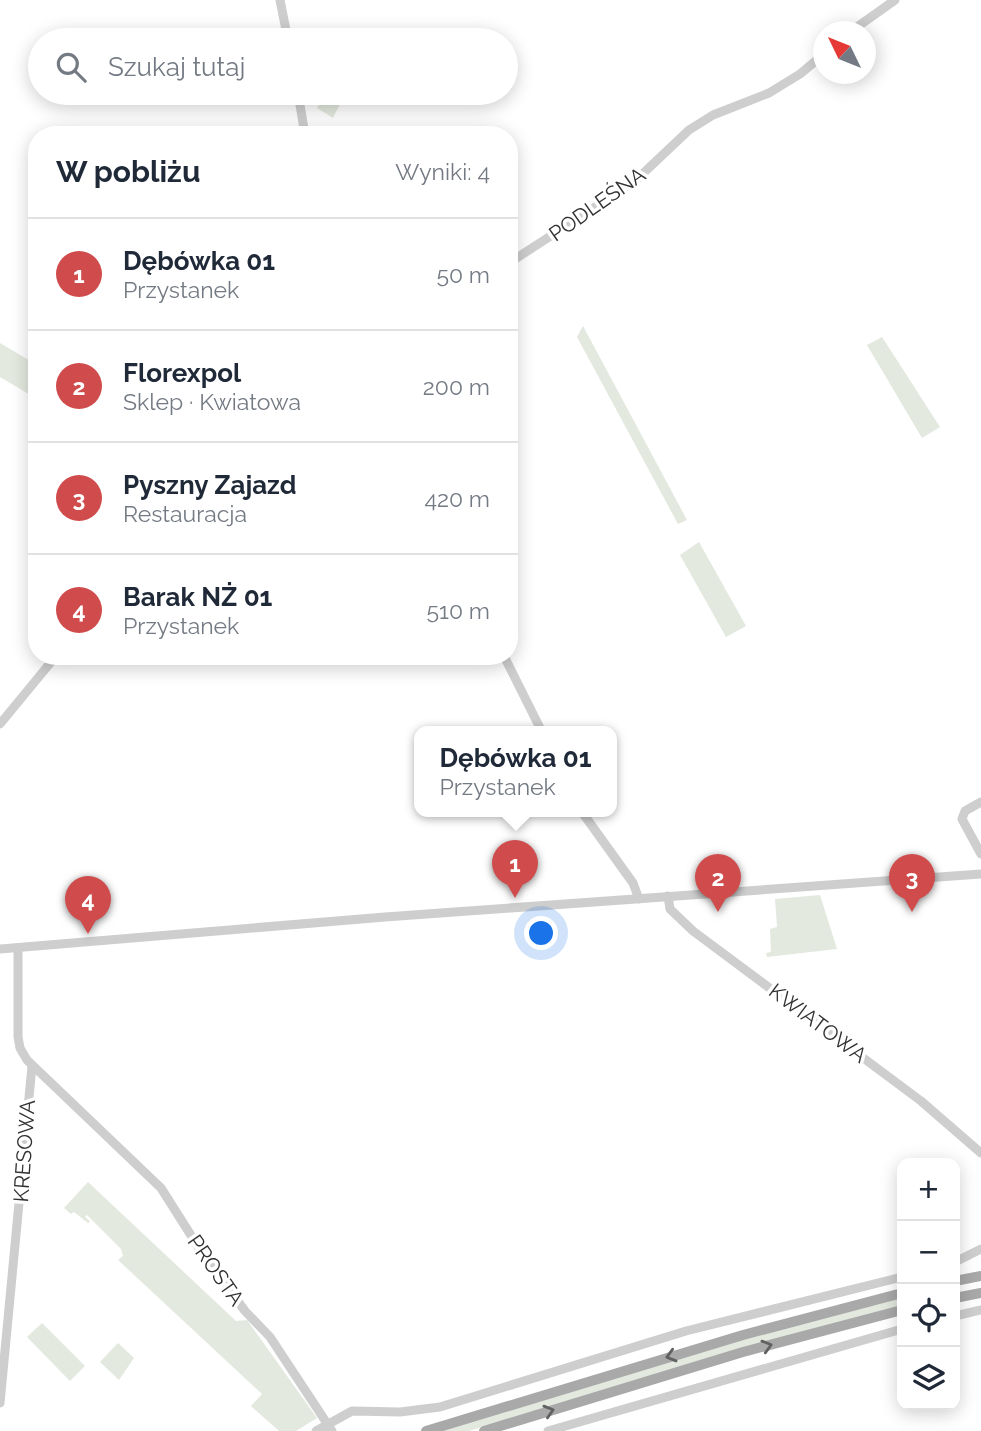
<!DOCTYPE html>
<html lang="pl">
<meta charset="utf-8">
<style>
body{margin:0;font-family:Raleway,sans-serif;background:#f2f2f3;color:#1f2937}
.controls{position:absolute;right:21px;bottom:21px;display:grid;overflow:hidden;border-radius:14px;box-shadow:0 4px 18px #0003}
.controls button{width:63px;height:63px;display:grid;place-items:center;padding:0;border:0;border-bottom:2px solid #e0e1e3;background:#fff;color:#1f2937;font:35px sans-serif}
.compass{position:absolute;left:813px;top:21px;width:63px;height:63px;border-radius:50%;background:#fff;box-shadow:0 4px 18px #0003;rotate:313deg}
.you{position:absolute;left:542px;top:934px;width:24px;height:24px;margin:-18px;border:5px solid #fff;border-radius:50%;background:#1a73e8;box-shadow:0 0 0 10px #1a73e833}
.badge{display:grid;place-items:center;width:46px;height:46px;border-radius:50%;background:#d04b4c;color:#fff;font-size:23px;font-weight:700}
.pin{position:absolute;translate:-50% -58px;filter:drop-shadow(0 2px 4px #0008)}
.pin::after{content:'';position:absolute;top:37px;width:24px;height:21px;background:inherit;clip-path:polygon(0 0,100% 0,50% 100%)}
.popup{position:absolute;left:414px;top:726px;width:203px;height:91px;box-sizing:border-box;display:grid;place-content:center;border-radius:14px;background:#fff;filter:drop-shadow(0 2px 5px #0005);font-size:23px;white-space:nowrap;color:#747a83}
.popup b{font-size:26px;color:#1f2937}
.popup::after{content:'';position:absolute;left:50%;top:100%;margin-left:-14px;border:14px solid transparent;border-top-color:#fff}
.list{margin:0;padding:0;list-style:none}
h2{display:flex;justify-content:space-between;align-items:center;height:91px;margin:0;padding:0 28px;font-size:30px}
h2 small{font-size:23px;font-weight:400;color:#747a83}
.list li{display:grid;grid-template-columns:46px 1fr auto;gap:21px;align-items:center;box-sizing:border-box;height:112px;padding:0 28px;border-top:2px solid #e0e1e3}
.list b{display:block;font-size:26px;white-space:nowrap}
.list p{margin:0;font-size:23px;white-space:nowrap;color:#747a83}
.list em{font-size:23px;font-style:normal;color:#747a83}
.icon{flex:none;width:38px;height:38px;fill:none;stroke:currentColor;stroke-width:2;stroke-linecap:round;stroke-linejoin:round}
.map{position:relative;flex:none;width:981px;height:1431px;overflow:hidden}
.search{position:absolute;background:#fff;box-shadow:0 4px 18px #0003;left:28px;top:28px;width:490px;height:77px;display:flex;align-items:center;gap:18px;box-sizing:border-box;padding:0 24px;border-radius:38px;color:#747a83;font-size:26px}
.panel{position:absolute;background:#fff;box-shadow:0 4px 18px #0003;left:28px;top:126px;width:490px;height:539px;border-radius:28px}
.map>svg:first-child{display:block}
.green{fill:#e3e9de}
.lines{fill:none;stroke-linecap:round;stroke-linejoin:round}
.minor{stroke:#cecece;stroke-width:9}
.major{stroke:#a9a9a9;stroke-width:10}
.oneway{stroke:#616161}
.labels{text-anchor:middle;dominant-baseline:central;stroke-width:7;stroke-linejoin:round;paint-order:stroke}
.street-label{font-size:21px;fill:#313131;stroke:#fff}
</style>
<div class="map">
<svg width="981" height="1431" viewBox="0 0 981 1431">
<rect width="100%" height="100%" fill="#fff"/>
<g class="green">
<path d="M325 93H357L350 104 342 100 333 118 317 108Z"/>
<path d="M583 326 687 520 678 524 577 337Z"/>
<path d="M882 337 940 427 922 438 867 345Z"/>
<path d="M0 343 37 365V399L0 377Z"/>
<path d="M699 542 746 626 726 637 680 555Z"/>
<path d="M820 895 837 949 767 957 766 953 771 952 770 929 777 927 775 899Z"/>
<path d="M88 1182 236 1321 247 1320 317 1418 296 1431H279L251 1406 262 1394 118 1260 123 1256 121 1249 87 1215 85 1217 90 1221 88 1223 74 1212 71 1214 64 1208Z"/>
<path d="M902 1296V1307L730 1353 469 1431H434L737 1340Z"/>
<path d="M42 1323 85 1366 70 1381 27 1337Z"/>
<path d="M118 1343 134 1358 119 1380 100 1362Z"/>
</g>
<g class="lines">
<g class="minor">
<path d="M280 0 288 40"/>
<path d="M850 32 895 0"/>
<path d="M298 93 305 135"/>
<path d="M509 263 635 181 689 130 713 115 769 93 800 74 824 54"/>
<path d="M504 656 542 732"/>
<path d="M0 724 56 656"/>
<path d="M981 802 965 811 962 819 981 854"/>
<path d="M582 812 633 883 639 899"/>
<path d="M668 896 670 909 693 931 921 1101 981 1153"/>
<path d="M18 948V1037L20 1048 27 1060 161 1188 199 1248 245 1311 270 1337 332 1431"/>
<path d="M0 949 385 917 981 874"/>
<path d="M955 1262 981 1249"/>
<path d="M955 1316 981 1310"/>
<path d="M0 1403 32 1066"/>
<path d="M316 1431 352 1411 400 1412 440 1407 686 1331 902 1277"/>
<path d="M548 1431 902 1329"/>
</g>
<g class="major">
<path d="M955 1281 981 1276"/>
<path d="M955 1298 981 1293"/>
<path d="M426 1431 743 1335 902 1293"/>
<path d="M484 1431 743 1352 902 1310"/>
</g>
</g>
<defs><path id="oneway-chevron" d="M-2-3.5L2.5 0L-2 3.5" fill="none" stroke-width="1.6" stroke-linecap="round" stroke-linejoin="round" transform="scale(1.75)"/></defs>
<g class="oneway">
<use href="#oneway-chevron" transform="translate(767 1346) rotate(-16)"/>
<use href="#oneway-chevron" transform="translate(671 1356) rotate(164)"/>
<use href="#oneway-chevron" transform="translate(549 1411) rotate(-17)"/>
</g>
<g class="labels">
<g class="street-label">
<text transform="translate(597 204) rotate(-35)">PODLEŚNA</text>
<text transform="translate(818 1023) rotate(37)">KWIATOWA</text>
<text transform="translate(24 1151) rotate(-86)">KRESOWA</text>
<text transform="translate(216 1270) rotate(55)">PROSTA</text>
</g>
</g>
</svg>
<div class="controls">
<button>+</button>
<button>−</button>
<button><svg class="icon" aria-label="locate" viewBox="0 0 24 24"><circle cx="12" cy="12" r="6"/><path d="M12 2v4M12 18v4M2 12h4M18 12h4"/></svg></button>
<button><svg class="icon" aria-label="layers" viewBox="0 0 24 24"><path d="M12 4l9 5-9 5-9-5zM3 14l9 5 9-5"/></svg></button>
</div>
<svg class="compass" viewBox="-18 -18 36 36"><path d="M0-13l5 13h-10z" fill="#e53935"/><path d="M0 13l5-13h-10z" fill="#747a83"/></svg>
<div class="you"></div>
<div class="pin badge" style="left:515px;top:898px">1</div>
<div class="popup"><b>Dębówka 01</b>Przystanek</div>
<div class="pin badge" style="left:718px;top:912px">2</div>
<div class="pin badge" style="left:912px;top:912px">3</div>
<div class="pin badge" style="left:88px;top:934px">4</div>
<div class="search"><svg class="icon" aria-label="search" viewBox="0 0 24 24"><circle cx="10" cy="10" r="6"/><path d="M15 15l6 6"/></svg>Szukaj tutaj</div>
<section class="panel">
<h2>W pobliżu<small>Wyniki: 4</small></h2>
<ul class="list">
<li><span class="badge">1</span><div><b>Dębówka 01</b><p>Przystanek</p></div><em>50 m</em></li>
<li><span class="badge">2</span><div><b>Florexpol</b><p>Sklep · Kwiatowa</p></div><em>200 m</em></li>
<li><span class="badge">3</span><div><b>Pyszny Zajazd</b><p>Restauracja</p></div><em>420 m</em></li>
<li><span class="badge">4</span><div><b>Barak NŻ 01</b><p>Przystanek</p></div><em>510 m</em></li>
</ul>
</section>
</div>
